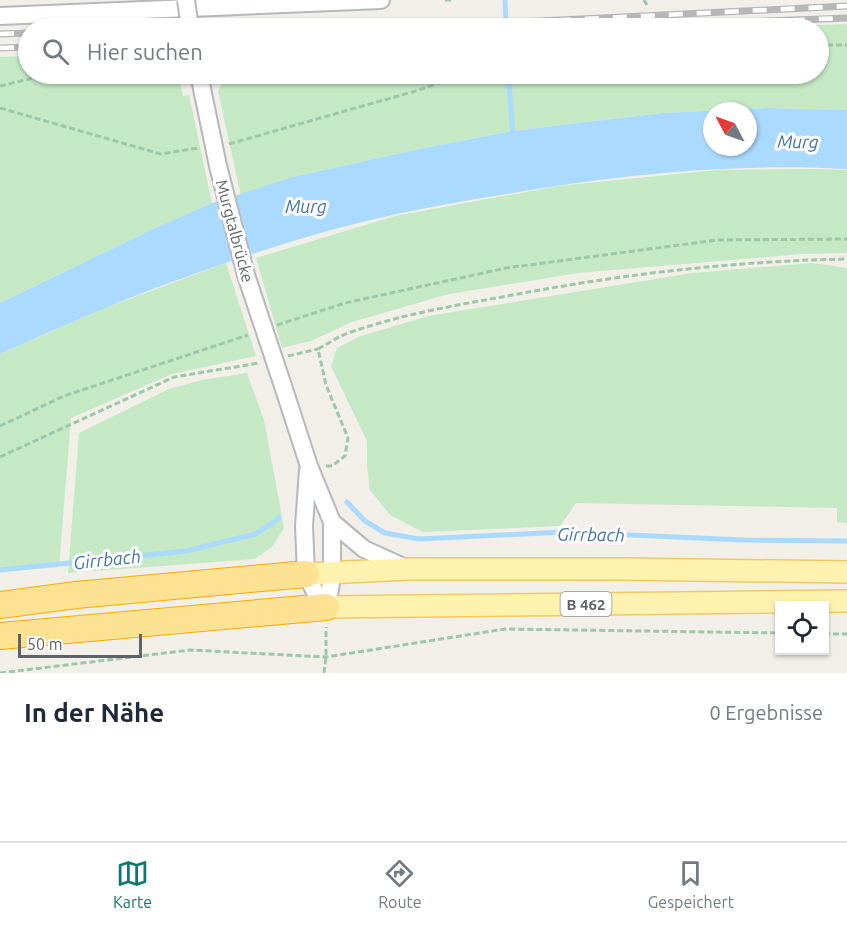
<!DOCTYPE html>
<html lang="de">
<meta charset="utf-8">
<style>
body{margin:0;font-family:Ubuntu,sans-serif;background:#f2f2f3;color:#1f2937}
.controls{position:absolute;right:18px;bottom:18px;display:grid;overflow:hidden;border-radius:0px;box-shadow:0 2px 4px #0004}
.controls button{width:54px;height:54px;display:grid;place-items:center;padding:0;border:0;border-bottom:2px solid #e0e1e3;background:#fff;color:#1f2937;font:30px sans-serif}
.compass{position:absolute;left:703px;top:102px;width:54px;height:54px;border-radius:50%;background:#fff;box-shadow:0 2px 4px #0004;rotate:311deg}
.scale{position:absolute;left:18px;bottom:15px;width:124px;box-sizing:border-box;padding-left:6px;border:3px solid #5f6368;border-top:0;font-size:16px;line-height:21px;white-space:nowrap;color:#5f6368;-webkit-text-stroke:4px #fff;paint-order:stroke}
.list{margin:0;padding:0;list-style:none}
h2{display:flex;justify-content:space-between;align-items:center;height:78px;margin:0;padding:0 24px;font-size:26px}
h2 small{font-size:20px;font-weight:400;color:#747a83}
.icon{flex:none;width:33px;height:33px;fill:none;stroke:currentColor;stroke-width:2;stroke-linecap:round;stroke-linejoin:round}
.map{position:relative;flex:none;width:847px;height:673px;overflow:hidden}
.search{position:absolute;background:#fff;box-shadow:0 2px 4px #0004;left:18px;right:18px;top:18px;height:66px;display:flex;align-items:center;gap:15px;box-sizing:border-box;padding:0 21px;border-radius:33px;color:#747a83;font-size:22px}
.sheet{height:168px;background:#fff}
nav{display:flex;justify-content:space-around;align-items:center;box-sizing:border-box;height:84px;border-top:2px solid #e0e1e3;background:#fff;font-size:16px;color:#747a83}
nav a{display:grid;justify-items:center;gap:3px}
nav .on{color:#0f766e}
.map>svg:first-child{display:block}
.green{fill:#c5e8c5}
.water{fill:#aadaff;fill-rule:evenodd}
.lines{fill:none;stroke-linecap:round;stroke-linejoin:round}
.stream{stroke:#aadaff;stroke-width:5}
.minor-casing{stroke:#b5b8bc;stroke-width:20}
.major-casing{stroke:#f2c960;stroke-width:24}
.highway-casing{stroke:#f9ab00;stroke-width:28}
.path{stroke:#9cc7a9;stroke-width:3;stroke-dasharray:6 3;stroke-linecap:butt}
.minor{stroke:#fff;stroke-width:16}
.major{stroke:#fff2af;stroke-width:21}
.highway{stroke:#fde293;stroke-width:26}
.rail-casing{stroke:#b6b7b8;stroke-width:7}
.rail{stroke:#fff;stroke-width:4.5;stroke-dasharray:14;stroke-linecap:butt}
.minor-bridge-casing{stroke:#b5b8bc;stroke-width:20;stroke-linecap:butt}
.minor-bridge{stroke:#fff;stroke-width:16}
.labels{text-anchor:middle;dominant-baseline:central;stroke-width:6;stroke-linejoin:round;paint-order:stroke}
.shield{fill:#fff;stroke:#8f9295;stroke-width:1.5}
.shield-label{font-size:15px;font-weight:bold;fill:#5f6368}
.street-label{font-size:16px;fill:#5f6368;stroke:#fff}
.water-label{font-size:18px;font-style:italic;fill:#4174aa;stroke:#fff}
</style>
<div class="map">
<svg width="847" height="673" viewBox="0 0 847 673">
<rect width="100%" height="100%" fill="#f1efe8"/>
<g class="green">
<path d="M847 24V110L767 108 662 113 513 131 424 148 293 177 241 196 218 91 227 74H818V28H738Z"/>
<path d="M28 56V74H170L180 82 183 96 189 95 212 203 151 230 0 303V57Z"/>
<path d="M816 169 847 170V253L802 254 578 273 449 294 352 322 311 341 282 348 256 258 395 216 558 186 717 170Z"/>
<path d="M226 263 256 356 172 374 71 418 59 567 0 572V354L105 308Z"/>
<path d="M812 263 847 268V523L837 522V508L576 503 560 526 423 532 390 515 370 490 367 466V441L331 366 337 348 358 337 428 316 692 273Z"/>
<path d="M247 373 264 420 284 528 272 547 255 559 68 573 79 433 169 389 202 380Z"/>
</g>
<path class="water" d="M767 108 847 110V169C735 163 623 174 513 193 474 199 436 206 397 214 331 228 261 250 197 273 130 296 65 325 0 354V303L151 230 212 203 293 177 424 148 513 131 662 113ZM712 111H748V147H712Z"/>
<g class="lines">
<g class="stream">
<path d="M505 0 506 28"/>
<path d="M509 83 513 138"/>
<path d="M347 502 365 521 385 533 419 539 563 532 744 540 847 541"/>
<path d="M0 570 186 551 256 534 279 518"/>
</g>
<g class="minor-casing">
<g id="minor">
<path d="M0 16 381 0"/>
<path d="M283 386 309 466 332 522V573L330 590 326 607"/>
<path d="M308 470 304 526 306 574 315 592 326 607"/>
<path d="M332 522 364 549 408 569"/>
</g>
</g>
<g class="major-casing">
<g id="major">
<path d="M306 574 409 569H622L847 572"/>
<path d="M326 607 847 601"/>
</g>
</g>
<g class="highway-casing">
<g id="highway">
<path d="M0 605 76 595 306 574"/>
<path d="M0 636 326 607"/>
</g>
</g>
<g class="path">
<path d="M445 0H451"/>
<path d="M644 0 647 5"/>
<path d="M818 45H847"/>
<path d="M0 86 50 74"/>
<path d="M0 108 161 154 198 148"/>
<path d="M229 144 419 90 447 80 455 74"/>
<path d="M277 325 345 303 506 268 717 240 847 239"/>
<path d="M288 356 318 349"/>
<path d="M0 426 64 396 248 335"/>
<path d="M0 457 174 377 259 363"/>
<path d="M326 466H332L345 456 348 438 326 385 318 349C329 343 339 336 351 332 400 315 451 306 502 297 616 275 731 261 847 259"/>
<path d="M824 634H847"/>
<path d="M0 673 190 650 326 657 505 629 780 633"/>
<path d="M324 673 326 657V627"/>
</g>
<use href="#minor" class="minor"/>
<use href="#major" class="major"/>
<use href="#highway" class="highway"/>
<g class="rail-casing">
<g id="rail">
<path d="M137 28 520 22 847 6"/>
<path d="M595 28 847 18"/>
<path d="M0 34 28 33"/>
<path d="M0 48 28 47"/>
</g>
</g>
<use href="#rail" class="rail"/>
<g class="minor-bridge-casing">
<g id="minor-bridge">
<path d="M186 0 190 28"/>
<path d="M199 74 218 166 246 275 283 386"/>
</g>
</g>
<use href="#minor-bridge" class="minor-bridge"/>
</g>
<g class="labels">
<rect class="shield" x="560.5" y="592" width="51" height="24" rx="4.5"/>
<g class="shield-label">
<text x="586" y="604">B 462</text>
</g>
<g class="street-label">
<text transform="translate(235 231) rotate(75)">Murgtalbrücke</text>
</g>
<g class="water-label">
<text transform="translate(798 141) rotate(1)">Murg</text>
<text x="306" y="206">Murg</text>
<text transform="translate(591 534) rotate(1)">Girrbach</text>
<text transform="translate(107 559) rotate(-6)">Girrbach</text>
</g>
</g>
</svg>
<div class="controls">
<button><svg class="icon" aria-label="locate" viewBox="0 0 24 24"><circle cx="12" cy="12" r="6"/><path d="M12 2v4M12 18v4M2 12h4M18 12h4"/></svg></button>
</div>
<svg class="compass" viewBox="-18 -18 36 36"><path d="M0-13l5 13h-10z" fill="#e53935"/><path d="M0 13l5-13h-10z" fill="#747a83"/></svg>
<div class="scale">50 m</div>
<div class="search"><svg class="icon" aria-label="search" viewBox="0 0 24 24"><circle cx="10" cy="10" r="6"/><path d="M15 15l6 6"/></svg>Hier suchen</div>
</div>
<section class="sheet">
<h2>In der Nähe<small>0 Ergebnisse</small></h2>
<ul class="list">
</ul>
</section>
<nav>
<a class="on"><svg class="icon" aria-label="map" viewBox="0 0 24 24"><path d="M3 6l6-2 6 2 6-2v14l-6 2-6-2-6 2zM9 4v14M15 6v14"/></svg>Karte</a>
<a><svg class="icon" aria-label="directions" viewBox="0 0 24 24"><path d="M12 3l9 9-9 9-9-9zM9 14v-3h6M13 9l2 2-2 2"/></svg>Route</a>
<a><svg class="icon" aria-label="saved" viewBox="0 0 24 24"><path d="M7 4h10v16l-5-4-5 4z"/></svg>Gespeichert</a>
</nav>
